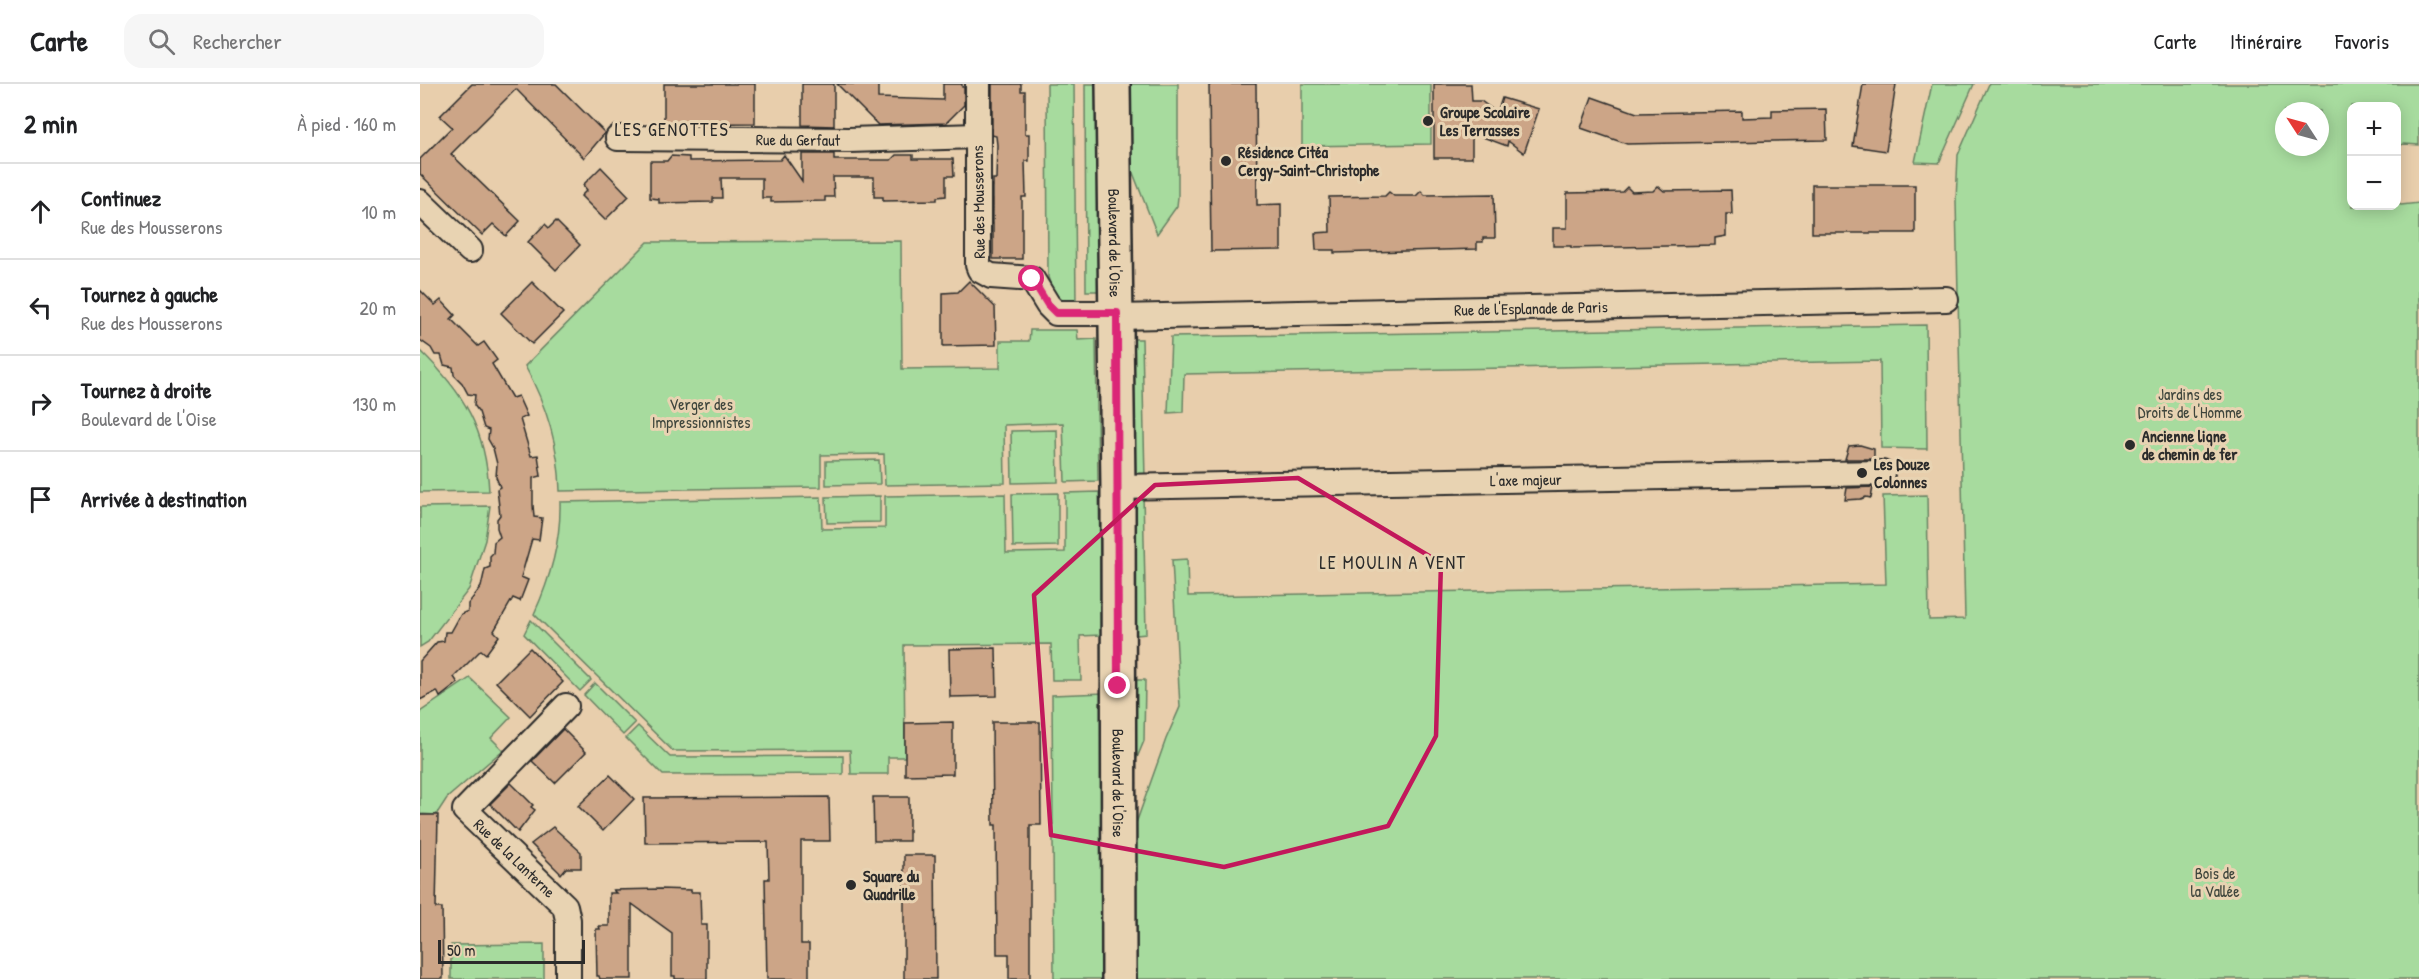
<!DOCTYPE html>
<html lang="fr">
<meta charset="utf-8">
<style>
body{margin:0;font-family:"Patrick Hand",sans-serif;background:#f6f6f6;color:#202124}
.controls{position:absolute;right:18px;top:18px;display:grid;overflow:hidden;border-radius:12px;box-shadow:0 3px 15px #0003}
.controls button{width:54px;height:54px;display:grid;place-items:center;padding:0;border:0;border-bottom:2px solid #e0e0e0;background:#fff;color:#202124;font:30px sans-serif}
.compass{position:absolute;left:1855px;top:18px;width:54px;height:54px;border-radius:50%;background:#fff;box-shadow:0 3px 15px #0003;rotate:306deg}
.scale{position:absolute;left:18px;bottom:15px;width:147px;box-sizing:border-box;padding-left:6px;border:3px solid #2b2b2b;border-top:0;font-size:16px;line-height:21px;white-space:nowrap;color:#2b2b2b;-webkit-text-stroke:4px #e8d3b2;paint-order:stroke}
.stop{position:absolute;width:18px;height:18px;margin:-14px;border:4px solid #db2777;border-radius:50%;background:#fff}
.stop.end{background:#db2777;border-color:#fff;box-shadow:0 2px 6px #0008}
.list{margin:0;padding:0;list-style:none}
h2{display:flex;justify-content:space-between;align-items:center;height:78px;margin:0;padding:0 24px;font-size:26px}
h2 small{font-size:20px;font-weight:400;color:#757577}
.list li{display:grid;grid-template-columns:39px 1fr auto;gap:18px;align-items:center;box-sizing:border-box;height:96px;padding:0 24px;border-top:2px solid #e0e0e0}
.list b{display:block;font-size:22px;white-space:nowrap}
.list p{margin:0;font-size:20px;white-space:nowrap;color:#757577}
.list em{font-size:20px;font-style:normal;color:#757577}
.icon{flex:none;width:33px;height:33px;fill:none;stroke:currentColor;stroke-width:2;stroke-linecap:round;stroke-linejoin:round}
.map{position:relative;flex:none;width:1999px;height:895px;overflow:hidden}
header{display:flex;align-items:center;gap:36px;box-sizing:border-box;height:84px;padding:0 30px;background:#fff;border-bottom:2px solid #e0e0e0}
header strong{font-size:28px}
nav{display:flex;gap:33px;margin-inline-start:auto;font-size:21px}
.search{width:420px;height:54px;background:#f6f6f6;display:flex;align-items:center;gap:15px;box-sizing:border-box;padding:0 21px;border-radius:18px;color:#757577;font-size:22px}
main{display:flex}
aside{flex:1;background:#fff}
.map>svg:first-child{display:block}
.green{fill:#a7db9e;stroke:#698364;stroke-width:1.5;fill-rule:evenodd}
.building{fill:#cca587;stroke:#2b2b2b;stroke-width:1.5}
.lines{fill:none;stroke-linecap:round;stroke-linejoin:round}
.street-casing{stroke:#2b2b2b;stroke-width:28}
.secondary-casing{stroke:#2b2b2b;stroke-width:38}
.street{stroke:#e8d3b2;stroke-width:24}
.secondary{stroke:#e8d3b2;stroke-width:33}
.route{stroke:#db2777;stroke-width:8}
.marked{fill:none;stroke:#c2185b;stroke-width:4.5;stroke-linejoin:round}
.poi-dot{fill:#2b2b2b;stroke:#e8d3b2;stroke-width:2}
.labels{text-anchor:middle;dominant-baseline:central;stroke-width:6;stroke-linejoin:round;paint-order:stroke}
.poi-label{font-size:16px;font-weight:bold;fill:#2b2b2b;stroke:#e8d3b2;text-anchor:start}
.street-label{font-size:16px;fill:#2b2b2b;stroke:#e8d3b2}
.park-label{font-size:16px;fill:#3e453c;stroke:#e8d3b2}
.neighbourhood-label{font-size:18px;letter-spacing:1.5px;fill:#2b2b2b;stroke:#e8d3b2}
</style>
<header>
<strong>Carte</strong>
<div class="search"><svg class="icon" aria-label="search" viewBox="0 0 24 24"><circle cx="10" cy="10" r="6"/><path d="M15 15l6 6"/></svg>Rechercher</div>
<nav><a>Carte</a><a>Itinéraire</a><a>Favoris</a></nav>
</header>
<main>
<aside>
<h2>2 min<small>À pied · 160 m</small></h2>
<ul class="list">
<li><svg class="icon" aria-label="ahead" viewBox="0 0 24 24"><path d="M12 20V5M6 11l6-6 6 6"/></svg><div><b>Continuez</b><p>Rue des Mousserons</p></div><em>10 m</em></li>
<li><svg class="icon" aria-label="left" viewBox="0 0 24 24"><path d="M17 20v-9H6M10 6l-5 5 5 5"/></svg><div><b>Tournez à gauche</b><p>Rue des Mousserons</p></div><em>20 m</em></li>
<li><svg class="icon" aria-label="right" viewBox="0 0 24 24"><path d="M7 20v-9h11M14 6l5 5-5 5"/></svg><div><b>Tournez à droite</b><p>Boulevard de l'Oise</p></div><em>130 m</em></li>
<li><svg class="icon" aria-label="arrive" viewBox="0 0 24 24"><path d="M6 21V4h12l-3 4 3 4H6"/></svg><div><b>Arrivée à destination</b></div></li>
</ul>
</aside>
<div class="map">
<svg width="1999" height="895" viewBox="0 0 1999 895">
<rect width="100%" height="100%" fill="#e8ceac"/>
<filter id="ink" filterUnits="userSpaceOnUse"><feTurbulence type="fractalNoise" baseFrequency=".0167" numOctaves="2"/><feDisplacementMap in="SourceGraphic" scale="12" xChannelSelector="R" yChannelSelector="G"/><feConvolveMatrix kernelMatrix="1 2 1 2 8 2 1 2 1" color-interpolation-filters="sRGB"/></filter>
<g filter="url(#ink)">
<g class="green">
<path d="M627 0H654L656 221C635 217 634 212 628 193Z"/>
<path d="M665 0H682L683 207H666Z"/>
<path d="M703 0H758V113L757 122 737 150 706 71Z"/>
<path d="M882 0H1011V60L882 62Z"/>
<path d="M1512 0H1554L1519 79 1495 78Z"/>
<path d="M1569 0H1999V61L1984 60 1977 62 1976 22H1932V122H1976L1977 119 1981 121 1999 119V895H710L713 748 746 655 760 623 752 476 767 475 768 512 1466 500 1463 412 1507 411 1509 536 1545 535 1536 117 1538 71ZM1864 27H1900V63H1864Z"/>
<path d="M481 157 482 285 580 284V257H609L610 246H657L658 256 676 255 678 397 645 398 643 339 584 341 585 399 465 401 464 370 401 371V403L140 407C139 363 126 320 105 282L228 158Z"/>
<path d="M1506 241 1507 365 1461 364 1460 277 764 290 763 328 748 329 751 253Z"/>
<path d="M704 255H722L725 396 705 397Z"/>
<path d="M0 266C44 309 66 345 69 407L0 408Z"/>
<path d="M637 346 638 398 592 399 591 347Z"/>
<path d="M459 376 460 400 406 401V377Z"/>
<path d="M679 408 681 551 660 552 661 596H632L631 560 484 561 485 673H468V690H431L430 666 253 667 114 530C130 495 141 457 140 418L401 413 402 445 465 444V412L585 410 586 469 645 468V409Z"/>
<path d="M638 409V462L593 463 592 410Z"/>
<path d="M706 409H723L726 550 707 552Z"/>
<path d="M460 412V438L407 439 406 413Z"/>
<path d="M70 422 65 456 49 505 8 558 0 563V423Z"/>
<path d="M111 536 171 596 160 607 104 550Z"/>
<path d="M50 594 91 633 71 654 83 666 27 714 16 731 0 730V628Z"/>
<path d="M706 596H725L724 657 714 681Z"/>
<path d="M175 599 215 639 203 651 164 611Z"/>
<path d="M685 609 686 895H634L632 611Z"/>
<path d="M218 642 250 673 423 672V690L243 691 206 654Z"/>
<path d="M124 860V895H31V861Z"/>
</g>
<g class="building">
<path d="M52 0H136L185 49 164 74 96 5 31 70 100 137 86 152 73 140 62 151 0 90V75L32 43 20 32Z"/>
<path d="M244 0H335V39L244 40Z"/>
<path d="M382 0H414V42L382 41Z"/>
<path d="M417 0H458V14L523 16V0H542V3H544V21L526 39 458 41Z"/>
<path d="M572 0H601V7H605V50H609V77H605L606 113H602V175H573V95H576L577 61 576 52 572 51Z"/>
<path d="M789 0H836L837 121 861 120V166L791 167Z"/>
<path d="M1014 0H1051L1052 17H1061L1077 29 1082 14 1119 25 1104 69 1088 57 1087 62 1052 49V74H1014Z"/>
<path d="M1443 0H1476L1466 67 1433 62Z"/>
<path d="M1172 13 1217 29 1322 27V34L1352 33V26L1406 25 1407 56 1207 60 1161 44Z"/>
<path d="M382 70H414V76H471L476 71H493V75H533L534 92H526V112L517 113V116L463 117V113H454V93H413L414 113H405V117L351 118V114H342V94H301L302 114H293V118L239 119V115L230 114V77H247L251 72 269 73V77L360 76 364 71 382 97Z"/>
<path d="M181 83 209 112 185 136 161 112 167 106 163 101Z"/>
<rect x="1392" y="101" width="103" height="48"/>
<path d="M1238 102 1244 107 1311 106 1312 130H1306V152L1295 154V161L1151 164V162H1133V144H1147V109L1202 108 1207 103 1212 108 1233 107Z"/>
<path d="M1001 107 1005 111 1074 110 1075 154H1063V158H1057V165L914 169V166H896L895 149 910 148 909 113 965 112 969 108 974 112H996Z"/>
<path d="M136 137 160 161 136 186 108 158 125 140 129 144Z"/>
<path d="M549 197 575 223 576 261 523 262V209L538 208Z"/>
<path d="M112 198 143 229 112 260 81 229Z"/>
<path d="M0 206 15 221 21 216 35 231 31 235 58 262 64 258 77 276 72 280 92 314 98 312 107 332 100 335 111 372 118 371 121 392 113 394V421L114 433 122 434 119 456 112 455 101 493 108 496 100 517 93 514 74 547 79 552 66 570 61 566 34 593 38 599 20 613 17 607 0 616V577L17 558 24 557 25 548H31L41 530 48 527V520L61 503 65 485 70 483V472L73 469 74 458 80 453 77 444V435L80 431 77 405 80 403 76 393 77 380 73 364 68 355 69 346 64 344 59 328 54 321 55 311 48 310 42 299 34 291 33 283 24 281 21 271H15L11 264 0 256Z"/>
<path d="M1440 361 1454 365V375H1425L1429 362Z"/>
<path d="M1453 403 1451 414 1446 413 1441 415 1425 416 1427 404Z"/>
<path d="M110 564 143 598 110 632 76 598Z"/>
<path d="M576 564 577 612 530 613 529 565Z"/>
<path d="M533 638V690L485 691V639Z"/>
<path d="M572 638H620L621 741H610V895H589V870H577L576 741H573Z"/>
<path d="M143 645 166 668 135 699 112 677Z"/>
<path d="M190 691 214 715 183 747 158 722Z"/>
<path d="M91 699 113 721 111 723 115 726 98 748 70 720Z"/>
<path d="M409 713 410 757H381V860H389V895H347L345 795H349L348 758 225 759 224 714Z"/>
<path d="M453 713H489V757H454Z"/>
<path d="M0 731H18L16 824H22L23 895H0Z"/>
<path d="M133 743 161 768V784H146L141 790 111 760Z"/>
<path d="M484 771H515L516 895H484Z"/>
<path d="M240 805 271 806V808H280L281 841H287V895H255V892H252V849L212 820V895H180L179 892H177L176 845H180L179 842H189V809H196L193 806Z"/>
</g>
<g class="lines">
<g class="street-casing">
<g id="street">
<path d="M558 0V181L560 186 571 192 612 195 628 221 636 229H697"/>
<path id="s1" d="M198 54 429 56 557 52"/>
<path d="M0 118 50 166"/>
<path id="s2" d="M697 233 1526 215"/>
<path id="s3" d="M698 403 1462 389"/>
<path id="s4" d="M146 622 45 726 145 822 148 836V895"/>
</g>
</g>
<g class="secondary-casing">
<g id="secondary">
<path id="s5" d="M693 0 698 403 699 895"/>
</g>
</g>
<use href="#street" class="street"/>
<use href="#secondary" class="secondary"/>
</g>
</g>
<g class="lines" filter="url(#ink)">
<path class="route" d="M612 195 628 221 636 229H697L698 602"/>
</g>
<path class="marked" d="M878 394 1021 479 1016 652 968 742 804 783 631 751 614 511 735 401Z"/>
<g class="poi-dot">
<circle cx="1008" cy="37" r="6"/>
<circle cx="806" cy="77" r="6"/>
<circle cx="1710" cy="361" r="6"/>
<circle cx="1442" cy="389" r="6"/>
<circle cx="431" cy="801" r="6"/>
</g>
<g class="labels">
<g class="poi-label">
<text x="1020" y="28">Groupe Scolaire<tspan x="1020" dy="18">Les Terrasses</tspan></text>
<text x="818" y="68">Résidence Citéa<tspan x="818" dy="18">Cergy-Saint-Christophe</tspan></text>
<text x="1722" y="352">Ancienne ligne<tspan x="1722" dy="18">de chemin de fer</tspan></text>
<text x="1454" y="380">Les Douze<tspan x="1454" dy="18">Colonnes</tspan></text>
<text x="443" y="792">Square du<tspan x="443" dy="18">Quadrille</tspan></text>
</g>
<g class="street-label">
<text stroke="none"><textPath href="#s1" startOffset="180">Rue du Gerfaut</textPath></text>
<text transform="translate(558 118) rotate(-91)">Rue des Mousserons</text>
<text stroke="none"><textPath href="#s5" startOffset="159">Boulevard de l'Oise</textPath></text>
<text stroke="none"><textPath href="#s2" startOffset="414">Rue de l'Esplanade de Paris</textPath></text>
<text stroke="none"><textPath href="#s3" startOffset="408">L'axe majeur</textPath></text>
<text stroke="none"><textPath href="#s5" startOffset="699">Boulevard de l'Oise</textPath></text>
<text stroke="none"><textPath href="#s4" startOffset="214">Rue de la Lanterne</textPath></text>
</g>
<g class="park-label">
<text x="1770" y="310">Jardins des<tspan x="1770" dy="18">Droits de l'Homme</tspan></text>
<text x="281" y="320">Verger des<tspan x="281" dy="18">Impressionnistes</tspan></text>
<text x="1795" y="789">Bois de<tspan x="1795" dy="18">la Vallée</tspan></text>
</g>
<g class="neighbourhood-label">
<text x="252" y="45">LES GENOTTES</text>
<text x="973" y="478">LE MOULIN A VENT</text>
</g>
</g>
</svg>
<div class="controls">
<button>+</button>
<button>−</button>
</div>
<svg class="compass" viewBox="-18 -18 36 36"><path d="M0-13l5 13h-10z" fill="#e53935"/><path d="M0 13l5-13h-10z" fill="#757577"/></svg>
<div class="scale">50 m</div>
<div class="stop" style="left:612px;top:195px"></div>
<div class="stop end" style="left:698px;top:602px"></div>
</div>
</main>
